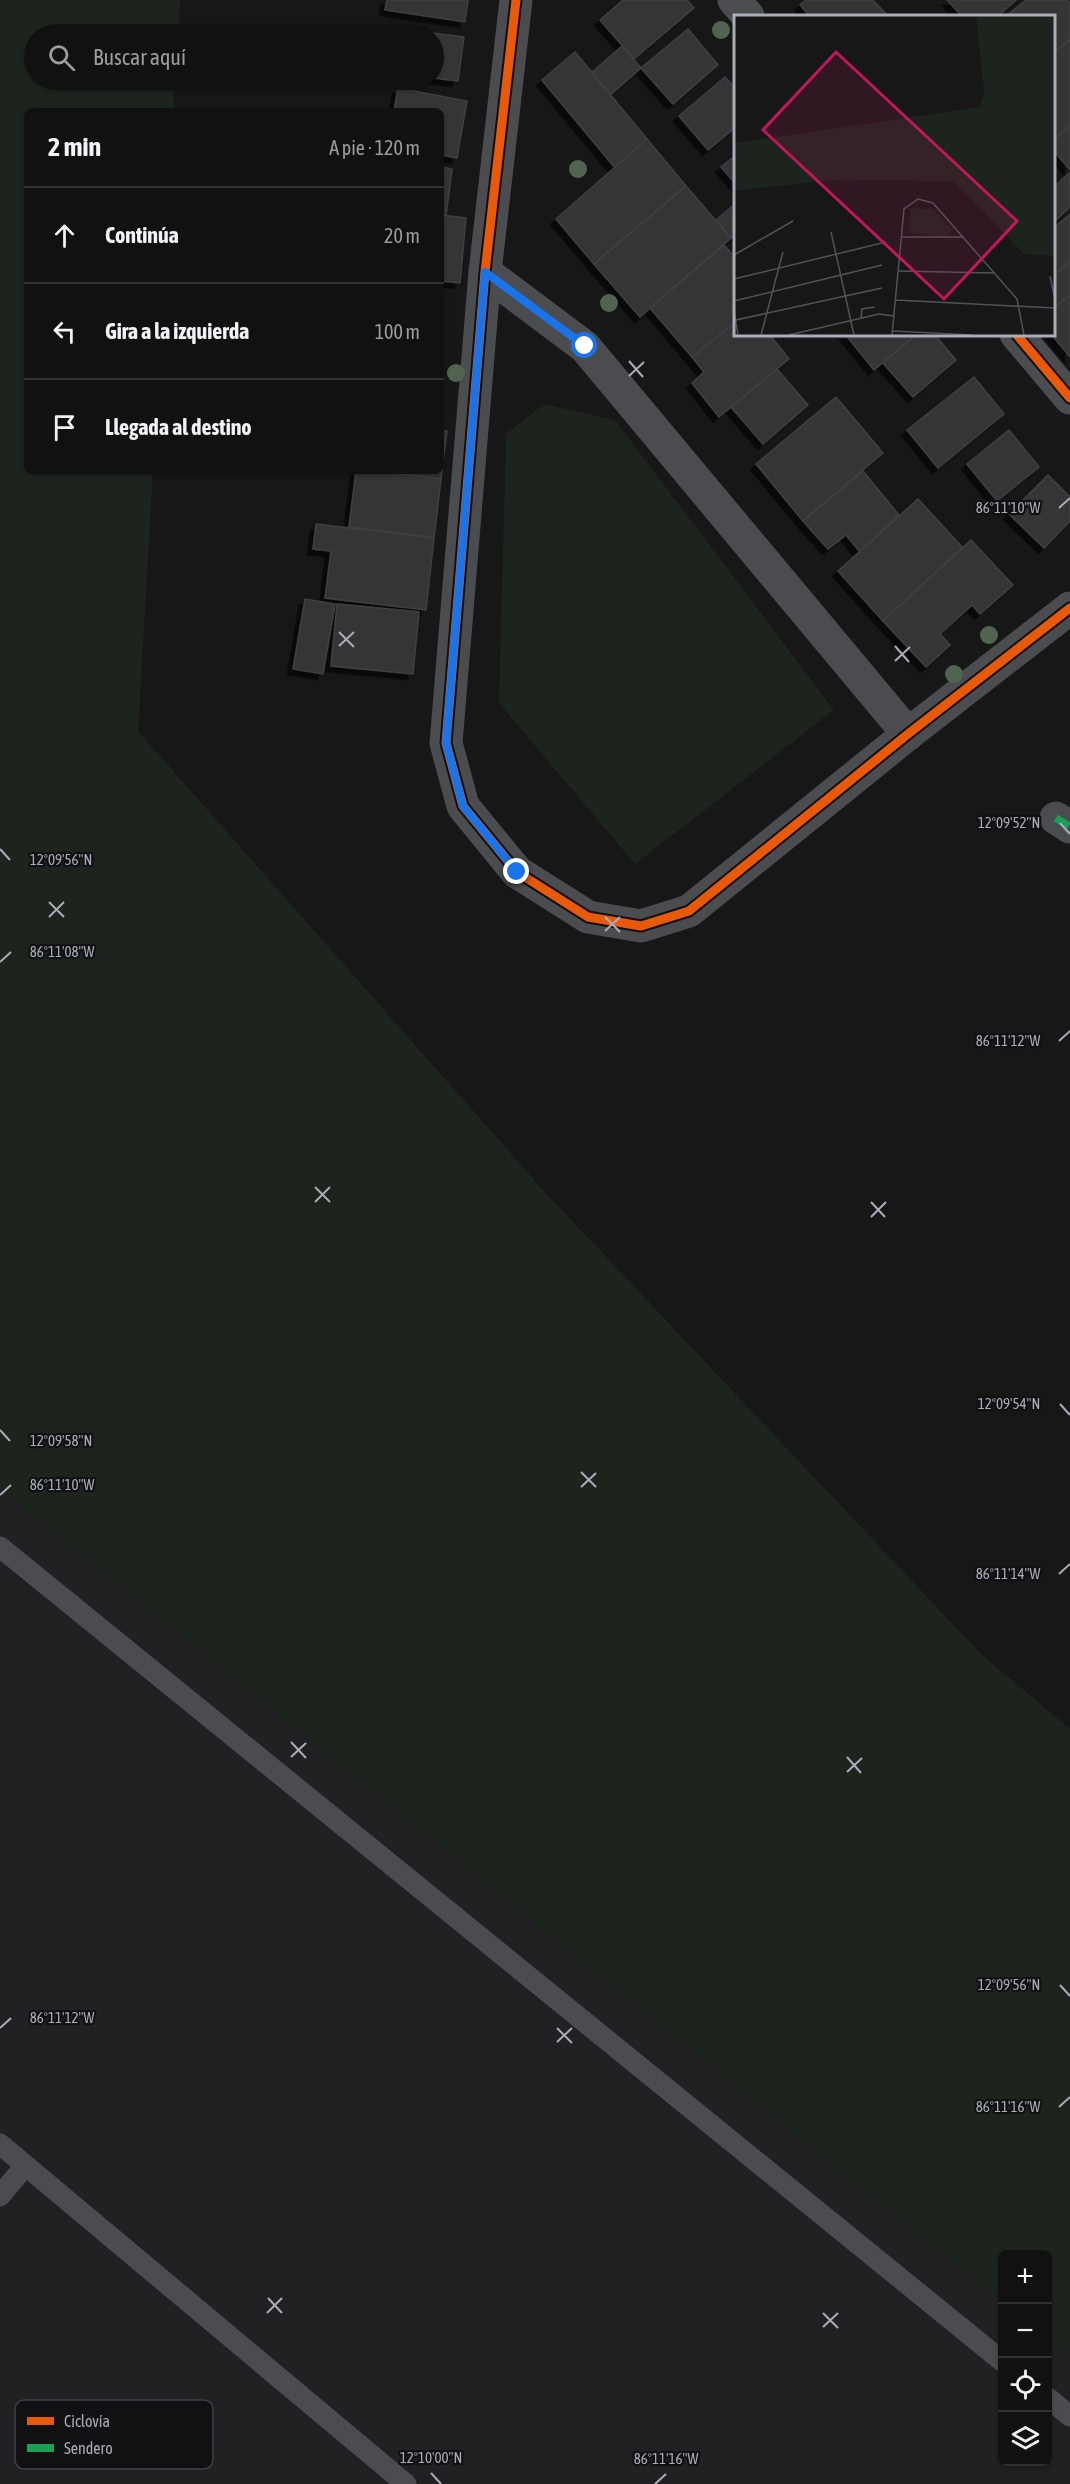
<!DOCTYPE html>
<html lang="es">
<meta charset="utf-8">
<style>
body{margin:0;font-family:"Asap Condensed",sans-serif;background:#1e1f1f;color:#f1f3f6}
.controls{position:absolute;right:18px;bottom:18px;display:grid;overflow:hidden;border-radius:9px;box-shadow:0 2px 4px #0004}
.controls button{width:54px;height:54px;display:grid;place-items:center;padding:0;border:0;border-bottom:2px solid #303131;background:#111;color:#f1f3f6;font:30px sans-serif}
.stop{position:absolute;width:18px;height:18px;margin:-14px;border:4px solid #1a73e8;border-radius:50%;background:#fff}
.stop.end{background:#1a73e8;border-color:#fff;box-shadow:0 2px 6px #0008}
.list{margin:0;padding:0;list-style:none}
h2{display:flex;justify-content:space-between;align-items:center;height:78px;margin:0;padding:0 24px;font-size:26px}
h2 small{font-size:20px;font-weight:400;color:#9c9d9f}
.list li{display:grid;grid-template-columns:39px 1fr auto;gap:18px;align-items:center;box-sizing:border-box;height:96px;padding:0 24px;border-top:2px solid #303131}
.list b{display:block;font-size:22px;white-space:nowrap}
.list em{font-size:20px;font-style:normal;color:#9c9d9f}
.icon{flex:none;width:33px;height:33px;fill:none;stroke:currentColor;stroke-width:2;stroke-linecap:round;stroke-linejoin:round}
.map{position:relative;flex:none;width:1070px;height:2484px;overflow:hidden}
.search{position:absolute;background:#111;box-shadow:0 2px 4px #0004;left:24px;top:24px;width:420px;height:66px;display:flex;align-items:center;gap:15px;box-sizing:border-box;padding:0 21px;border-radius:33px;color:#9c9d9f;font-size:22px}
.panel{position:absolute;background:#111;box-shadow:0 2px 4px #0004;left:24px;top:108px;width:420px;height:366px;border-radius:9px}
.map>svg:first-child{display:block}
.built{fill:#212123}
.green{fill:#1d241e}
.building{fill:#353536;stroke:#3f4043;stroke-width:1.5;filter:url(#shadow)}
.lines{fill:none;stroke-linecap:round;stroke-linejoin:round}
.lane{stroke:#4b4c50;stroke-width:21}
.street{stroke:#4b4c50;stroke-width:33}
.quiet{stroke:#1a9f57;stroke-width:8;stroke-dasharray:15 8;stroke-linecap:butt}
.cycleway-casing{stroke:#111113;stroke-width:13}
.cycleway{stroke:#e8590c;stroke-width:9}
.tree{fill:#506451}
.route{stroke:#1a73e8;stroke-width:8}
.ticks{fill:none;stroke:#a8adb8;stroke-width:2}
.inset-road{fill:none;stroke:#515357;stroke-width:1.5}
.view{fill:#c2185b;fill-opacity:0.15;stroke:#c2185b;stroke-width:3}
.inset-edge{fill:none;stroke:#a8adb8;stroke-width:3}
.key{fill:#111113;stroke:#3e4045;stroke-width:1.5}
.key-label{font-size:16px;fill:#a8adb8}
.ticks-label{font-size:15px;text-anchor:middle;fill:#a8adb8;stroke:#111113;stroke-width:4.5;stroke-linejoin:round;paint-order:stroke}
</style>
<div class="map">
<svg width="1070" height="2484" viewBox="0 0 1070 2484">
<defs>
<filter id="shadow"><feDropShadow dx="-5.5" dy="5.5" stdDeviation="0" flood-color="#0009"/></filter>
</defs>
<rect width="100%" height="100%" fill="#171717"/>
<path class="built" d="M0 1488 1002 2302V2462H1048V2338L1070 2356V2484H0Z"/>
<g class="green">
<path d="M0 0H180L178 34H34V80H175L173 111H27V471H153L138 731 543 1190 981 1654 1070 1729V2356L1048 2338V2254H1002V2302L0 1488Z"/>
<path d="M544 404 615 420 834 710 635 864 499 703 506 434Z"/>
</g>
<g class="building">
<path d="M387 0H468L465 22 385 10Z"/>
<path d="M623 0H687L694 8 634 59 600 20Z"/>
<path d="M806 0H873L888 16H810L800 5Z"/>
<path d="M947 0H1016L998 16H962Z"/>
<path d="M1026 0H1067L1070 3V39L1054 53V16H1006Z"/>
<path d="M688 29 718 65 673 104 641 68Z"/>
<path d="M406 30 464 37 458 81 434 78V34H406Z"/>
<path d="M1070 39V126L1054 140V53Z"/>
<path d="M622 46 641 68 610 95 591 73Z"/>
<path d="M575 52 647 139 615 168 542 80Z"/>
<path d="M725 77 736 89V127L708 150 679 116Z"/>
<path d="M398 88 467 101 457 158 441 155V111H394Z"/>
<path d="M1070 126V170L1054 151V140Z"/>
<path d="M647 139 686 186 594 264 556 219Z"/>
<path d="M736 155V184L721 167Z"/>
<path d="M441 167 452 169 446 216 441 215Z"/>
<path d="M1069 173 1070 207 1054 222V187Z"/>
<path d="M686 186 731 238 640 317 594 264Z"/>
<path d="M736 203V235L731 238 716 220Z"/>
<path d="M1070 214V261L1054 275V228Z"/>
<path d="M441 215 466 218 460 283 441 281Z"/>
<path d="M724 245 736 258V322L692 357 650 308Z"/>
<path d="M1070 261V295L1055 307 1054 275Z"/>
<path d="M1070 295V357L1051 334H1054V308Z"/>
<path d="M736 322V334H769L789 359 719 417 692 383 704 372 692 357Z"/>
<path d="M845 334H917L874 370Z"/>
<path d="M917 334H934L956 360 913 397 883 363Z"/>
<path d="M777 369 808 405 763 444 731 407Z"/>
<path d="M974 377 1004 414 938 468 907 430Z"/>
<path d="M836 397 883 453 803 521 756 464Z"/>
<path d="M1009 430 1039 467 997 501 967 464Z"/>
<path d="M441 431H447L441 479 383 472 441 471Z"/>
<path d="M356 471H377L441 479 434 538 349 527Z"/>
<path d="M863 471 899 515 860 552 846 535 828 549 803 521Z"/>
<path d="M1048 475 1070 497V521L1044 548 1009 514Z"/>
<path d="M918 499 963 548 883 621 838 571Z"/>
<path d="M316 524 434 538 426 610 325 598 331 551 313 549Z"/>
<path d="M971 540 1013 585 980 614 972 605 940 634 950 645 926 667 883 621Z"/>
<path d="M305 599 335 604 323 674 293 669Z"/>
<path d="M337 604 419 612 413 674 331 666Z"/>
</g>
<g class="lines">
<g class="lane">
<path d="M0 1547 1002 2361"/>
<path d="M0 2144 406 2484"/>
<path d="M0 2196 25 2166"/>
<path d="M1048 2398 1070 2416"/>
</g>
<g class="street">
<path d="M516 0 485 272 446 743 463 806 517 872 588 917 641 926 689 911 908 734 1070 608"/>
<path d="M734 0 748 16"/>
<path d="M485 272 585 347 908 734"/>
<path d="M1016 334 1070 398"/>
<path d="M1056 818 1070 827"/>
</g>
<path class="quiet" d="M1056 818 1070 827"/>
<g class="cycleway-casing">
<g id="cycleway">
<path d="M516 0 485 272 446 743 463 806 517 872 588 917 641 926 689 911 908 734 1070 608"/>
<path d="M1016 334 1070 398"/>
</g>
</g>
<use href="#cycleway" class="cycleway"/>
</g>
<g class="tree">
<circle cx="721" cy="30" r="9"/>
<circle cx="578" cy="169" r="9"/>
<circle cx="609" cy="303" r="9"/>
<circle cx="456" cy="373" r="9"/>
<circle cx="989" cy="635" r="9"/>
<circle cx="954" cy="674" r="9"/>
</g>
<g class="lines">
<path class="route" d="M517 872 463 806 446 743 485 272 585 346"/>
</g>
<path class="ticks" d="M629 361 643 377M629 376 644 362M1059 508 1070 498M339 632 354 647M339 646 354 632M895 646 909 662M895 661 910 647M1060 823 1070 834M0 849 10 860M49 902 64 917M49 917 64 902M605 917 620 932M605 931 620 917M0 962 11 952M1059 1041 1070 1031M315 1187 330 1202M315 1202 330 1187M871 1202 885 1217M871 1217 886 1202M1060 1404 1070 1415M0 1430 10 1441M581 1472 596 1487M581 1487 596 1473M0 1495 11 1485M1059 1574 1070 1564M291 1742 306 1758M291 1757 306 1743M847 1757 861 1773M847 1772 862 1758M1060 1985 1070 1996M0 2028 11 2018M557 2028 572 2043M557 2042 572 2028M1059 2107 1070 2097M268 2298 282 2313M267 2313 282 2298M823 2313 838 2328M823 2327 838 2313M431 2473 441 2484M655 2484 666 2474"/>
<g transform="translate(734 15)">
<rect width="321" height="321" fill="#171717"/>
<path d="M242 1H321V241L290 239 220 166 96 165 0 176V128L246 92 250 77ZM177 193 198 194 217 213V218L211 222 175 218Z" fill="#1d241e"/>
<path class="inset-road" d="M97 217 120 320M168 222H230M0 240 59 206M165 256 261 258M316 261 321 285M0 264 152 227M162 285 321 293M0 286 148 250M0 295 4 320M127 304 128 294 141 292M2 305 148 273M159 316 238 320M27 320 49 237M55 320 145 299 160 301M158 320 170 194 184 184 199 188 283 284 290 320"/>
<path class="view" d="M102 37 283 206 210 284 29 115Z"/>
<rect width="321" height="321" class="inset-edge"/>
</g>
<rect x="15" y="2400" width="198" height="69" rx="9" class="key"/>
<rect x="27" y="2417" width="27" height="8" fill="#e8590c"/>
<rect x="27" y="2444" width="27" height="8" fill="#1a9f57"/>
<g class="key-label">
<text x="64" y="2427">Ciclovía</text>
<text x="64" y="2454">Sendero</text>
</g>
<g class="ticks-label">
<text x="1008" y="513">86°11'10"W</text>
<text x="1009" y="828">12°09'52"N</text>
<text x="61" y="865">12°09'56"N</text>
<text x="62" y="957">86°11'08"W</text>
<text x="1008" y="1046">86°11'12"W</text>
<text x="1009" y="1409">12°09'54"N</text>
<text x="61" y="1446">12°09'58"N</text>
<text x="62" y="1490">86°11'10"W</text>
<text x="1008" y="1579">86°11'14"W</text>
<text x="1009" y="1990">12°09'56"N</text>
<text x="62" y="2023">86°11'12"W</text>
<text x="1008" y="2112">86°11'16"W</text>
<text x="431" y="2463">12°10'00"N</text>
<text x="666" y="2464">86°11'16"W</text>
</g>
</svg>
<div class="controls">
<button>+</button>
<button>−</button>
<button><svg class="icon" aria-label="locate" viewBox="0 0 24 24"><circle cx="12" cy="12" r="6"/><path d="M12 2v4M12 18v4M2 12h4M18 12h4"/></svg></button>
<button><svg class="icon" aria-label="layers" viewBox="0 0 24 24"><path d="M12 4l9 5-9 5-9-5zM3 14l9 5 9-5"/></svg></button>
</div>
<div class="stop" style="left:585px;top:346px"></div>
<div class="stop end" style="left:517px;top:872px"></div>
<div class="search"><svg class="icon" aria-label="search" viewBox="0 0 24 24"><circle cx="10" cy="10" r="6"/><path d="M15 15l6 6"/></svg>Buscar aquí</div>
<section class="panel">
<h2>2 min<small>A pie · 120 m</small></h2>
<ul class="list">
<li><svg class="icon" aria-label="ahead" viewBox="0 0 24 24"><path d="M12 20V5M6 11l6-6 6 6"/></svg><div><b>Continúa</b></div><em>20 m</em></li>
<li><svg class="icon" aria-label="left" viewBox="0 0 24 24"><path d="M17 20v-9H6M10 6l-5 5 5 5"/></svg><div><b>Gira a la izquierda</b></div><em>100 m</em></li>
<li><svg class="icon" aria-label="arrive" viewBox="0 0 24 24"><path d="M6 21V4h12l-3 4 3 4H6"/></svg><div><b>Llegada al destino</b></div></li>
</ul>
</section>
</div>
